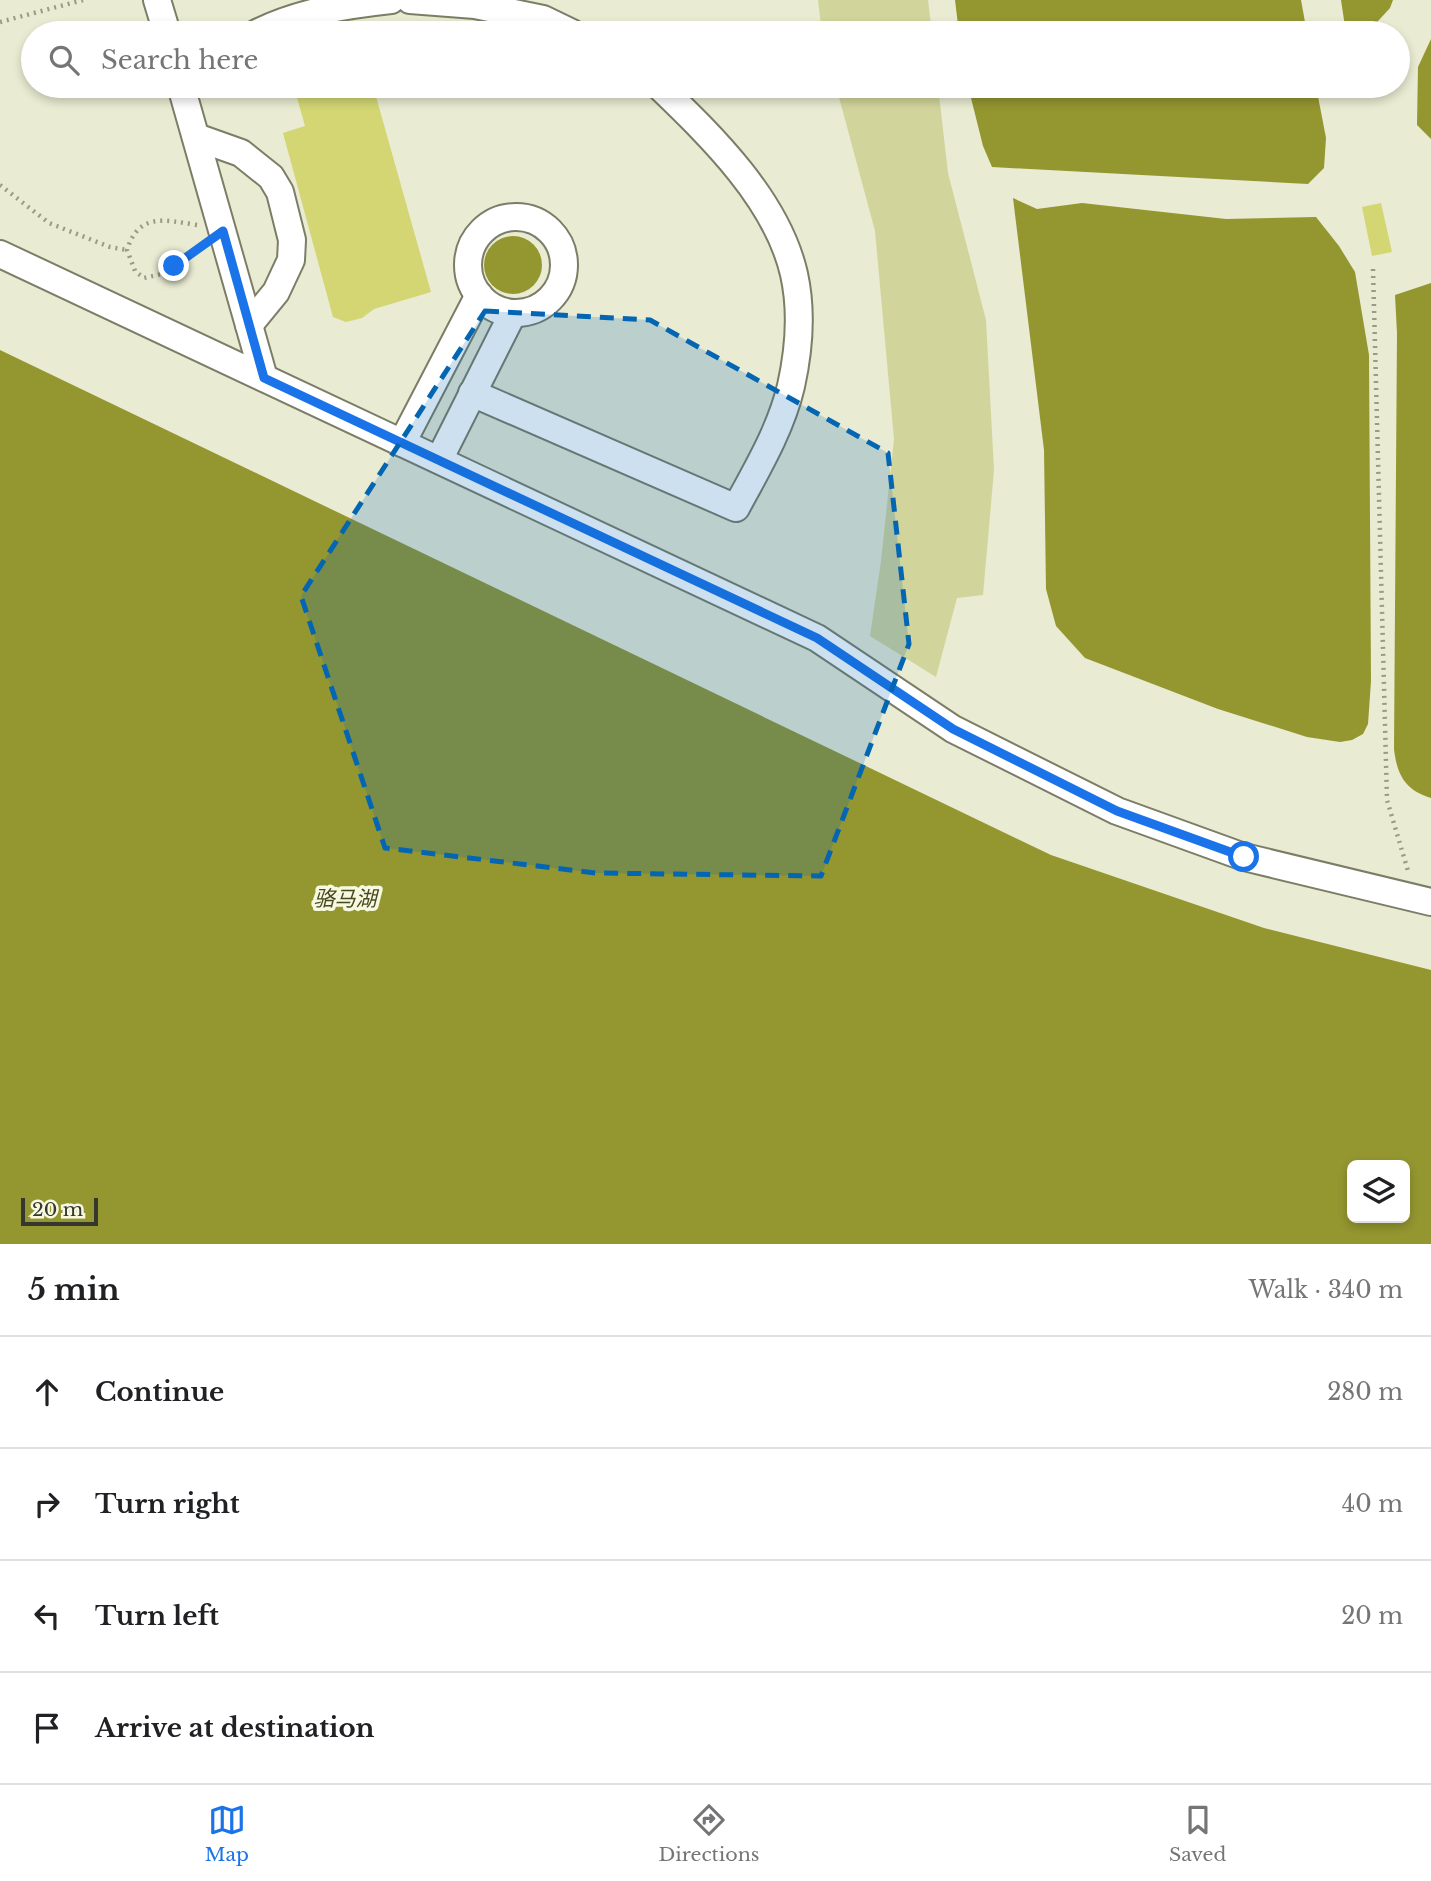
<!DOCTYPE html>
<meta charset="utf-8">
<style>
body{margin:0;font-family:"Libre Baskerville","Noto Sans SC",serif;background:#f6f6f6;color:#202124}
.controls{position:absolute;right:21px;bottom:21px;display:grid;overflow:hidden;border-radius:10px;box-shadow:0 4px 10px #0003}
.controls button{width:63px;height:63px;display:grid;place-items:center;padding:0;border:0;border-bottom:2px solid #e0e0e0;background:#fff;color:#202124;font:35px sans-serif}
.scale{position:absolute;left:21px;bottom:18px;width:77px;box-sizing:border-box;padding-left:7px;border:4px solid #35362d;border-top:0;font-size:19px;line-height:24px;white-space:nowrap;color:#35362d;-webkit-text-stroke:5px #f6f8df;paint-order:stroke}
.stop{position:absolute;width:21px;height:21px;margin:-16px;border:5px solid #1a73e8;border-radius:50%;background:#fff}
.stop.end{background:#1a73e8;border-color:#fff;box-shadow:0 2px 7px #0008}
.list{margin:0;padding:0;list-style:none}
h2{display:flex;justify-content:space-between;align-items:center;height:91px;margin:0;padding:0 28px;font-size:30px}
h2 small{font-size:23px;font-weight:400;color:#757577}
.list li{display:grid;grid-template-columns:46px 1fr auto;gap:21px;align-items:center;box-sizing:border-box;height:112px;padding:0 28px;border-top:2px solid #e0e0e0}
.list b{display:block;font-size:26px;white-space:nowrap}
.list em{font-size:23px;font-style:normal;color:#757577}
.icon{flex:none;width:38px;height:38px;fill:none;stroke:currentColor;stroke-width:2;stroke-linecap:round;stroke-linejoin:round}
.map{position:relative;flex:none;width:1431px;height:1244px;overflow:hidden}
.search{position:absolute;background:#fff;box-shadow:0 4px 10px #0003;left:21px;right:21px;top:21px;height:77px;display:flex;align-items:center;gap:18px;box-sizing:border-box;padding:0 24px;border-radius:38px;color:#757577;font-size:26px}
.sheet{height:539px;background:#fff}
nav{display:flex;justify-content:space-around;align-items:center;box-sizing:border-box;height:98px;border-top:2px solid #e0e0e0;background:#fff;font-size:19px;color:#757577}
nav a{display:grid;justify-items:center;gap:4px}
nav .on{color:#1a73e8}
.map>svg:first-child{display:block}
.green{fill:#d2d59b}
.water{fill:#949630;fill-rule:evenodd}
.building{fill:#d3d673}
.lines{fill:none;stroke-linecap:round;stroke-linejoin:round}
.minor-casing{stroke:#7c7d67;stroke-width:30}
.path{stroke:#999a88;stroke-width:4.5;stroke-dasharray:2 5;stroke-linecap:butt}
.minor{stroke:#fff;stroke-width:26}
.route{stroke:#1a73e8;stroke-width:9}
.marked{fill:#0466b2;fill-opacity:0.2;stroke:#0466b2;stroke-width:5;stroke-dasharray:14 9;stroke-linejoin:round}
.labels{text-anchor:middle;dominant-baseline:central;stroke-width:7;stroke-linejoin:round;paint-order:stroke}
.water-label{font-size:21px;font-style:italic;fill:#484920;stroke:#f6f8df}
</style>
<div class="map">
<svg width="1431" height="1244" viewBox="0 0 1431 1244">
<rect width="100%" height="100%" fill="#e9ebd2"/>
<g class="green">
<path d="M818 0H928L932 33H822Z"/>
<path d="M836 86H938L948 173 986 320 994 470 983 595 957 598 936 677 870 636 881 561 894 439 875 231Z"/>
</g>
<g class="water">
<path d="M955 0H1301L1307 33H959Z"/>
<path d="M1341 0H1393L1390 8 1367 33H1346Z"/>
<path d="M1431 39V139L1417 125 1418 67Z"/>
<path d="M968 86H1316L1326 138 1324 168 1308 184 992 167 983 146Z"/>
<path d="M1013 198 1037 209 1082 203 1226 219 1316 217 1339 246 1355 272 1369 355 1371 681 1368 724 1363 734 1352 740 1340 742 1307 737 1218 709 1085 658 1056 626 1046 589 1044 450Z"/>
<circle cx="513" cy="265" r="29"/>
<path d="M1431 283V798C1405 790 1397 775 1394 749L1397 333 1395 295Z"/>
<path d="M0 350 1051 855 1264 928 1431 970V1244H0ZM1352 1165H1405V1218H1352Z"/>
</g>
<g class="building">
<path d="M354 20 358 33H324L323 28Z"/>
<path d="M316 86H373L431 292 374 309 362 318 346 322 333 317 283 133 305 126 296 94 317 88Z"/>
<path d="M1381 203 1392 252 1372 256 1362 207Z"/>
</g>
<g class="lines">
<g class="minor-casing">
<g id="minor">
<path d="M157 0 167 33"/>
<path d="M410 0 475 5 543 19 572 33"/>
<path d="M257 33C299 12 345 5 391 0"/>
<path d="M181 86 264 378"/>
<path d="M196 137 241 153 271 177 280 192 292 240 291 260 276 292 249 325"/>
<circle cx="516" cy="265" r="48"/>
<path d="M0 254 817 638 953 729 1117 811 1244 857 1431 902"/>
<path d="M472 393 736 508C757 469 781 429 791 386 799 350 802 310 794 274 777 200 712 137 659 86"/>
<path d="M402 443 479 295"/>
<path d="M439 460 513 313"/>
</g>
</g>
<g class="path">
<path d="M0 22 83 0"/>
<path d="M0 185 49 223 110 247 127 250"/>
<path d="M197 225C165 220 139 212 127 250L135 271 144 278 166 273 201 245"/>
<path d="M1373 269 1387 800 1408 871"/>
</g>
<use href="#minor" class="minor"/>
</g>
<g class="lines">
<path class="route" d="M174 266 223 231 264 378 817 638 953 729 1117 811 1244 857"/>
</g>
<path class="marked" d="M485 311 650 320 888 453 909 644 821 876 596 873 385 848 301 596Z"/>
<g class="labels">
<g class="water-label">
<text x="345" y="899">骆马湖</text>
</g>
</g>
</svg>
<div class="controls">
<button><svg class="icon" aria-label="layers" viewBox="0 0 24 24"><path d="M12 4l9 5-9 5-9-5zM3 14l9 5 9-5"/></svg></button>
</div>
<div class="scale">20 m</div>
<div class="stop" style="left:1244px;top:857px"></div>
<div class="stop end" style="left:174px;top:266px"></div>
<div class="search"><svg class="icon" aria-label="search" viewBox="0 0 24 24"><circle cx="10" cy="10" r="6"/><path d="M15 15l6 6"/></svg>Search here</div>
</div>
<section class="sheet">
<h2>5 min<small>Walk · 340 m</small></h2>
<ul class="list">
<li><svg class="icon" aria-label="ahead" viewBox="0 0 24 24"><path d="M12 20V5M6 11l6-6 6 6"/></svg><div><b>Continue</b></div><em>280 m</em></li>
<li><svg class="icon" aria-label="right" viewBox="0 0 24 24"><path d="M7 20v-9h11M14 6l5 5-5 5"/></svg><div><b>Turn right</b></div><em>40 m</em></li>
<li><svg class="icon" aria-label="left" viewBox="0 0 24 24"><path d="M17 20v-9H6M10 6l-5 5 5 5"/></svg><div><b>Turn left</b></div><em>20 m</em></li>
<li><svg class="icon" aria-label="arrive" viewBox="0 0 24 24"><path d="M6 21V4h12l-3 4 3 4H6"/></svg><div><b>Arrive at destination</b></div></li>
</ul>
</section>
<nav>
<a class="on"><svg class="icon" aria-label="map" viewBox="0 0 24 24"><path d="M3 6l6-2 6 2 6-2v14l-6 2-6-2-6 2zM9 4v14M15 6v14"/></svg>Map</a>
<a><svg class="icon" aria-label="directions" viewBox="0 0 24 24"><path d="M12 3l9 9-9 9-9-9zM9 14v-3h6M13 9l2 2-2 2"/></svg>Directions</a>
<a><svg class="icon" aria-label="saved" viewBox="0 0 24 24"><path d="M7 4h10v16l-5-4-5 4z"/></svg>Saved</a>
</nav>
